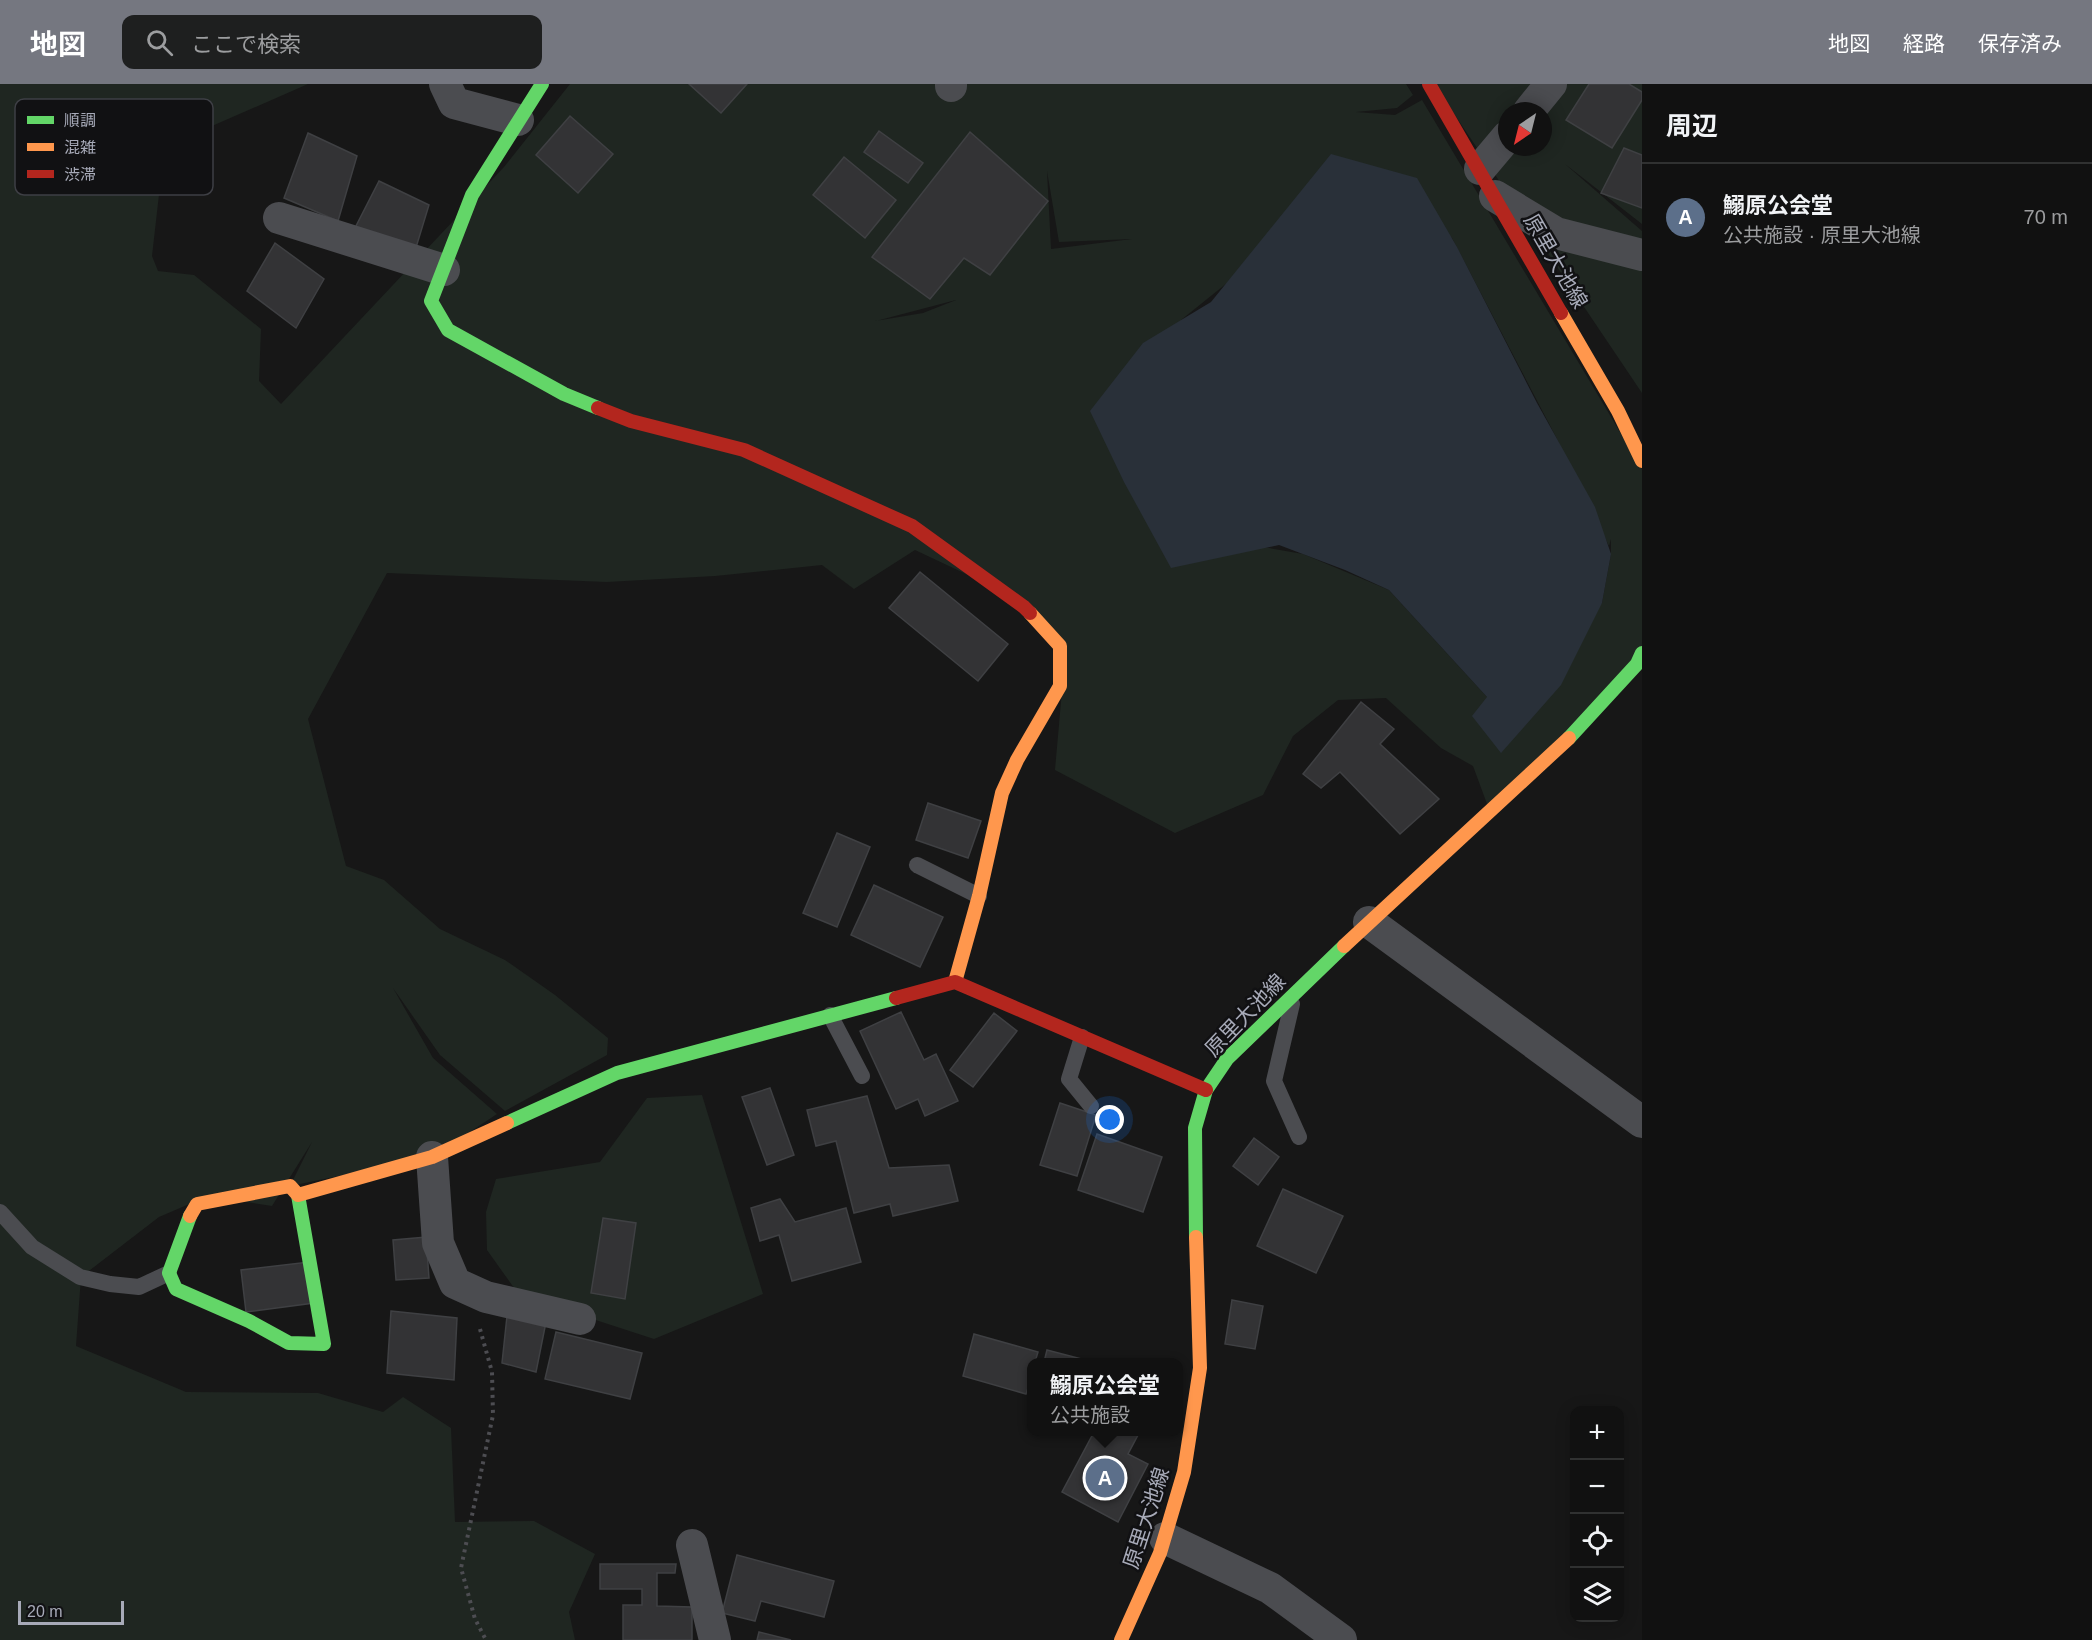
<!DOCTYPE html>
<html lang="ja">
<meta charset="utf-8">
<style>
body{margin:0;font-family:Helvetica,"Noto Sans JP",sans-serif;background:#1e1f1f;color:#f1f3f6}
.controls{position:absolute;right:18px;bottom:18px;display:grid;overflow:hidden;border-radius:12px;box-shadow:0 3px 15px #0003}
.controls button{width:54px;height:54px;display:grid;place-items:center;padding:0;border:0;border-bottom:2px solid #303131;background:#111;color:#f1f3f6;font:30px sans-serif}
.compass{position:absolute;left:1498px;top:18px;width:54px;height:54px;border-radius:50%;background:#111;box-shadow:0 3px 15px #0003;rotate:215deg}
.scale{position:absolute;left:18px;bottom:15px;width:106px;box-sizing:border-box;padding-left:6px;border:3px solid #a7aab8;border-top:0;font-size:16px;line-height:21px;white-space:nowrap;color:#a7aab8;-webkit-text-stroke:4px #111113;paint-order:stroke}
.you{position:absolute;left:1110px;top:1036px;width:21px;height:21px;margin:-15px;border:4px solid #fff;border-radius:50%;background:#1a73e8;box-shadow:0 0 0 9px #1a73e833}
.badge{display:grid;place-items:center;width:39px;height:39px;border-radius:50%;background:#757780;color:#fff;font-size:20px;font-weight:700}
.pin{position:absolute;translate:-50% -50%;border:3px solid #fff;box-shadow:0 2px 6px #0006}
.popup{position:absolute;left:1027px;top:1274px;width:156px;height:78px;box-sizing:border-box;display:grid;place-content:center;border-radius:12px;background:#111;filter:drop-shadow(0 2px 4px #0005);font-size:20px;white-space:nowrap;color:#9c9d9f}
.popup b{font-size:22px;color:#f1f3f6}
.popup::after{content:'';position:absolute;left:50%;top:100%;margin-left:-12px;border:12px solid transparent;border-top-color:#111}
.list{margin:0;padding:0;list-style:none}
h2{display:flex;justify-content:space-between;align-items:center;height:78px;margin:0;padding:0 24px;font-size:26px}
h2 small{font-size:20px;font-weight:400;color:#9c9d9f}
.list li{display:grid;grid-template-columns:39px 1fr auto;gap:18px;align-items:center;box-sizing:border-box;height:108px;padding:0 24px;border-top:2px solid #303131}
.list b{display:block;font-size:22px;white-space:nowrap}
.list p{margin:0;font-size:20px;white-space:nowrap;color:#9c9d9f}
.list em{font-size:20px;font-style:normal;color:#9c9d9f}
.icon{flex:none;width:33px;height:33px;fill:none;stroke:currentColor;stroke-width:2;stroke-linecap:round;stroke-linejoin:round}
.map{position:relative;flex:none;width:1642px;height:1556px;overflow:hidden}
header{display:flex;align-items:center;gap:36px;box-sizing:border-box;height:84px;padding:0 30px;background:#757780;color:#fff}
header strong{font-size:28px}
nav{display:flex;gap:33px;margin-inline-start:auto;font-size:21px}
.search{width:420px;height:54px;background:#1e1f1f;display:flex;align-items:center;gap:15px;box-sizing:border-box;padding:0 21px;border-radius:12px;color:#9c9d9f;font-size:22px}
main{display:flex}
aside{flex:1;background:#111}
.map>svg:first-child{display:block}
.green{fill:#1f2621;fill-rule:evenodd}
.water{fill:#293039}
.building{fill:#333335;stroke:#3f4043;stroke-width:1.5}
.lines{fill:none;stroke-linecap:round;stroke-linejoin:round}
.path{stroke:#4d4d52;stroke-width:4;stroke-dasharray:3 4.5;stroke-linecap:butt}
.lane{stroke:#4b4c50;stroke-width:16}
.street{stroke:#4b4c50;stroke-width:32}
.fast{stroke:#63d668;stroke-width:14}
.slow{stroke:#ff974d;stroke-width:14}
.jam{stroke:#b3261e;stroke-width:14}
.labels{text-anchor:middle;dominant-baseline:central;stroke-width:5;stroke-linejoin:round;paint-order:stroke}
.street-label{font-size:21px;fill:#a7aab8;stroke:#111113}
.key{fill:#111113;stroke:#3e3f45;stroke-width:1.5}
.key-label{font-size:16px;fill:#a7aab8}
</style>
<header>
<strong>地図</strong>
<div class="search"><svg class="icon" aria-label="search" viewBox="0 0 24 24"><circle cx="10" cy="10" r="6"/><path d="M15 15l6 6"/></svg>ここで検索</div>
<nav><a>地図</a><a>経路</a><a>保存済み</a></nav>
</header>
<main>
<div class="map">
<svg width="1642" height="1556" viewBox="0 0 1642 1556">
<rect width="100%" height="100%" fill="#171717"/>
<g class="green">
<path d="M0 0H308L196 49 161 93 152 172 158 187 194 191 261 245 259 297 281 320 504 83 570 0H1406L1413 11 1397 24 1356 28 1395 31 1422 16 1642 385V569L1490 728 1473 682 1441 664 1386 614 1338 616 1293 652 1263 711 1175 749 1055 686 1066 561 1000 506 915 466 854 505 822 481 715 492 607 498 387 489 308 635 346 782 384 796 440 845 505 876 555 911 608 954 607 971 505 1027 440 971 393 904 433 974 497 1030 432 1073 290 1102 312 1058 272 1122 208 1112 159 1133 81 1193 76 1262 186 1308 318 1309 383 1328 403 1313 451 1344 455 1438 534 1437 595 1470 569 1528 575 1556H0ZM1332 71 1452 154 1556 353 1609 462 1611 455V470L1602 519 1487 613 1389 506 1303 470 1189 450 1181 236 1227 199ZM1047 87 1059 158 1132 155 1051 165ZM956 216 923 229 875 237H876Z"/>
<path d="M1434 0H1642V140L1565 80 1642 147V309ZM1507 27H1543V63H1507Z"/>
<path d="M702 1011 763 1210 654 1255 519 1211 487 1166 486 1128 496 1095 600 1078 647 1014Z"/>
</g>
<path class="water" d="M1331 70 1417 94 1457 163 1537 319 1595 423 1611 470 1602 519 1561 601 1501 669 1472 632 1487 613 1389 506 1345 486 1279 461 1171 484 1124 398 1090 327 1143 259 1211 218Z"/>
<g class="building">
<path d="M689 0H747L721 29Z"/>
<path d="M1589 0H1629L1642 8V16L1612 64 1566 36Z"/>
<path d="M570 32 613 70 578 109 536 71Z"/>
<path d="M879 47 923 79 908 99 864 68Z"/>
<path d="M970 48 1048 117 990 191 964 174 930 215 872 173Z"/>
<path d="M308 49 357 72 338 137 284 114Z"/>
<path d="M1624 64 1642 71V124L1601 109Z"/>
<path d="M844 73 896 116 865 154 813 111Z"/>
<path d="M379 97 429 121 414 170 355 144Z"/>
<path d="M275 159 324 195 296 244 247 207Z"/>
<path d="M920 488 1008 560 978 597 889 524Z"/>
<path d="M1361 618 1394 645 1380 660 1439 715 1400 750 1340 688 1321 704 1303 690Z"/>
<path d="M928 719 981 737 968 774 916 756Z"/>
<path d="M837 749 870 763 837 843 803 829Z"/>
<path d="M874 801 943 833 920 883 851 851Z"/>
<path d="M901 928 924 976 936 970 958 1017 925 1032 918 1015 896 1025 860 947Z"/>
<path d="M994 929 1017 947 973 1003 950 986Z"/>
<path d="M770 1004 794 1071 767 1081 742 1013Z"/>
<path d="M867 1012 889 1084 949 1081 958 1117 893 1132 890 1120 854 1129 836 1057 816 1062 807 1026Z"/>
<path d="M1060 1019 1096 1031 1077 1092 1040 1081Z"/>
<path d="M1097 1050 1162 1073 1143 1128 1078 1106Z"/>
<path d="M1254 1054 1279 1073 1258 1101 1233 1082Z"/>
<path d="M1283 1105 1343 1132 1316 1189 1257 1162Z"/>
<path d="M780 1115 795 1138 846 1124 861 1178 792 1197 779 1151 760 1157 751 1124Z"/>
<path d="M603 1134 636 1139 625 1215 591 1209Z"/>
<path d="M426 1153 429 1194 396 1196 393 1156Z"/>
<path d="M309 1178 314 1219 246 1228 241 1186Z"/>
<path d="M1232 1216 1263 1222 1255 1265 1225 1260Z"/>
<path d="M391 1227 457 1234 454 1296 387 1289Z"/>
<path d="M507 1232 546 1238 536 1288 502 1279Z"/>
<path d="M556 1248 642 1269 630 1315 545 1295Z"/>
<path d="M974 1250 1038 1268 1035 1278H1032V1291L1026 1310 963 1292Z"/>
<path d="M1047 1266 1093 1278H1044Z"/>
<path d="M1094 1348H1132L1138 1351 1128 1370 1148 1380 1118 1438 1062 1408Z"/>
<path d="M737 1471 834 1497 824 1533 761 1517 755 1537 722 1529Z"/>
<path d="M600 1480H676L675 1489H657V1522L692 1523V1556H623V1521H642V1505H600Z"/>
<path d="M759 1548 791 1556H757Z"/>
</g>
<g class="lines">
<path class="path" d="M480 1245 492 1288 493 1331 461 1484 475 1535 486 1556"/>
<g class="lane">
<path d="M917 781 979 812"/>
<path d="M1292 920 1274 997 1299 1053"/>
<path d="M830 931 862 992"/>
<path d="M1082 953 1069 995 1091 1022"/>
<path d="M0 1128 32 1163 80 1193 110 1200 139 1203 169 1189"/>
</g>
<g class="street">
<path d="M445 0 454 19 518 36"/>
<path d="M951 2V0"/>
<path d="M1529 27 1551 0"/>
<path d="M1480 85 1507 53"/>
<path d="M1495 112 1556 149 1642 171"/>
<path d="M279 134 444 186"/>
<path d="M1369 838 1642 1038"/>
<path d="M432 1073 438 1159 455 1199 486 1213 580 1235"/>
<path d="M1165 1454 1270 1504 1341 1556"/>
<path d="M692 1461 715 1556"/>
</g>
<g class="fast">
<path d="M542 0 472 111 431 217 448 246 564 310 598 324"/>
<path d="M1569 654 1637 580 1642 569"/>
<path d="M507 1039 617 989 896 914"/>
<path d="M190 1132 169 1189 176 1205 249 1237 289 1259 324 1260 298 1111"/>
<path d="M1196 1153 1195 1044 1206 1006 1227 975 1344 862"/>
</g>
<g class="slow">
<path d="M1561 229 1618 327 1642 377"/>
<path d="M1344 862 1569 654"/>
<path d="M955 898 979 812 1002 709 1017 676 1060 602V562L1030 529"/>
<path d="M190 1132 197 1120 290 1102 298 1111 432 1073 507 1039"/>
<path d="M1121 1556 1160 1469 1184 1388 1200 1284 1196 1153"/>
</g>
<g class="jam">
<path d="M1429 0 1561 229"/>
<path d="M598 324 631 337 744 366 912 442 1024 523 1030 529"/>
<path d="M896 914 955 898 1206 1006"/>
</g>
</g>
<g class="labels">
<g class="street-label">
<text transform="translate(1556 177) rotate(60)">原里大池線</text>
<text transform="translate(1245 931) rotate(-46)">原里大池線</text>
<text transform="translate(1146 1434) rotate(-72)">原里大池線</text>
</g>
</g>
<rect x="15" y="15" width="198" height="96" rx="9" class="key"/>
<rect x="27" y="32" width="27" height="8" fill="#63d668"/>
<rect x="27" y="59" width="27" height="8" fill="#ff974d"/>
<rect x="27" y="86" width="27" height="8" fill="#b3261e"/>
<g class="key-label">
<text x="64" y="42">順調</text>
<text x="64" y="69">混雑</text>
<text x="64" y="96">渋滞</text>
</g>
</svg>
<div class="controls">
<button>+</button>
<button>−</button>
<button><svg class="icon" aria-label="locate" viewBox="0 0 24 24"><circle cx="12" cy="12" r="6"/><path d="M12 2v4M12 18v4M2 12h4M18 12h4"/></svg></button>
<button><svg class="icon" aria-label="layers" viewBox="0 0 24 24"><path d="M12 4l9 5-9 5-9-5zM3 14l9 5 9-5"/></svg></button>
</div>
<svg class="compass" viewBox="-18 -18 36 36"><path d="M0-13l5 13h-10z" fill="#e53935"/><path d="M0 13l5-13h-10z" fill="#9c9d9f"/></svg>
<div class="scale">20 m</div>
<div class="you"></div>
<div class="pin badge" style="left:1105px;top:1394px;background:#5c6f8a">A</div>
<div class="popup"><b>鰯原公会堂</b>公共施設</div>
</div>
<aside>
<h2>周辺<small></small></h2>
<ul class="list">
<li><span class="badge" style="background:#5c6f8a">A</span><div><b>鰯原公会堂</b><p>公共施設 · 原里大池線</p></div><em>70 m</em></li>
</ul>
</aside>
</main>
